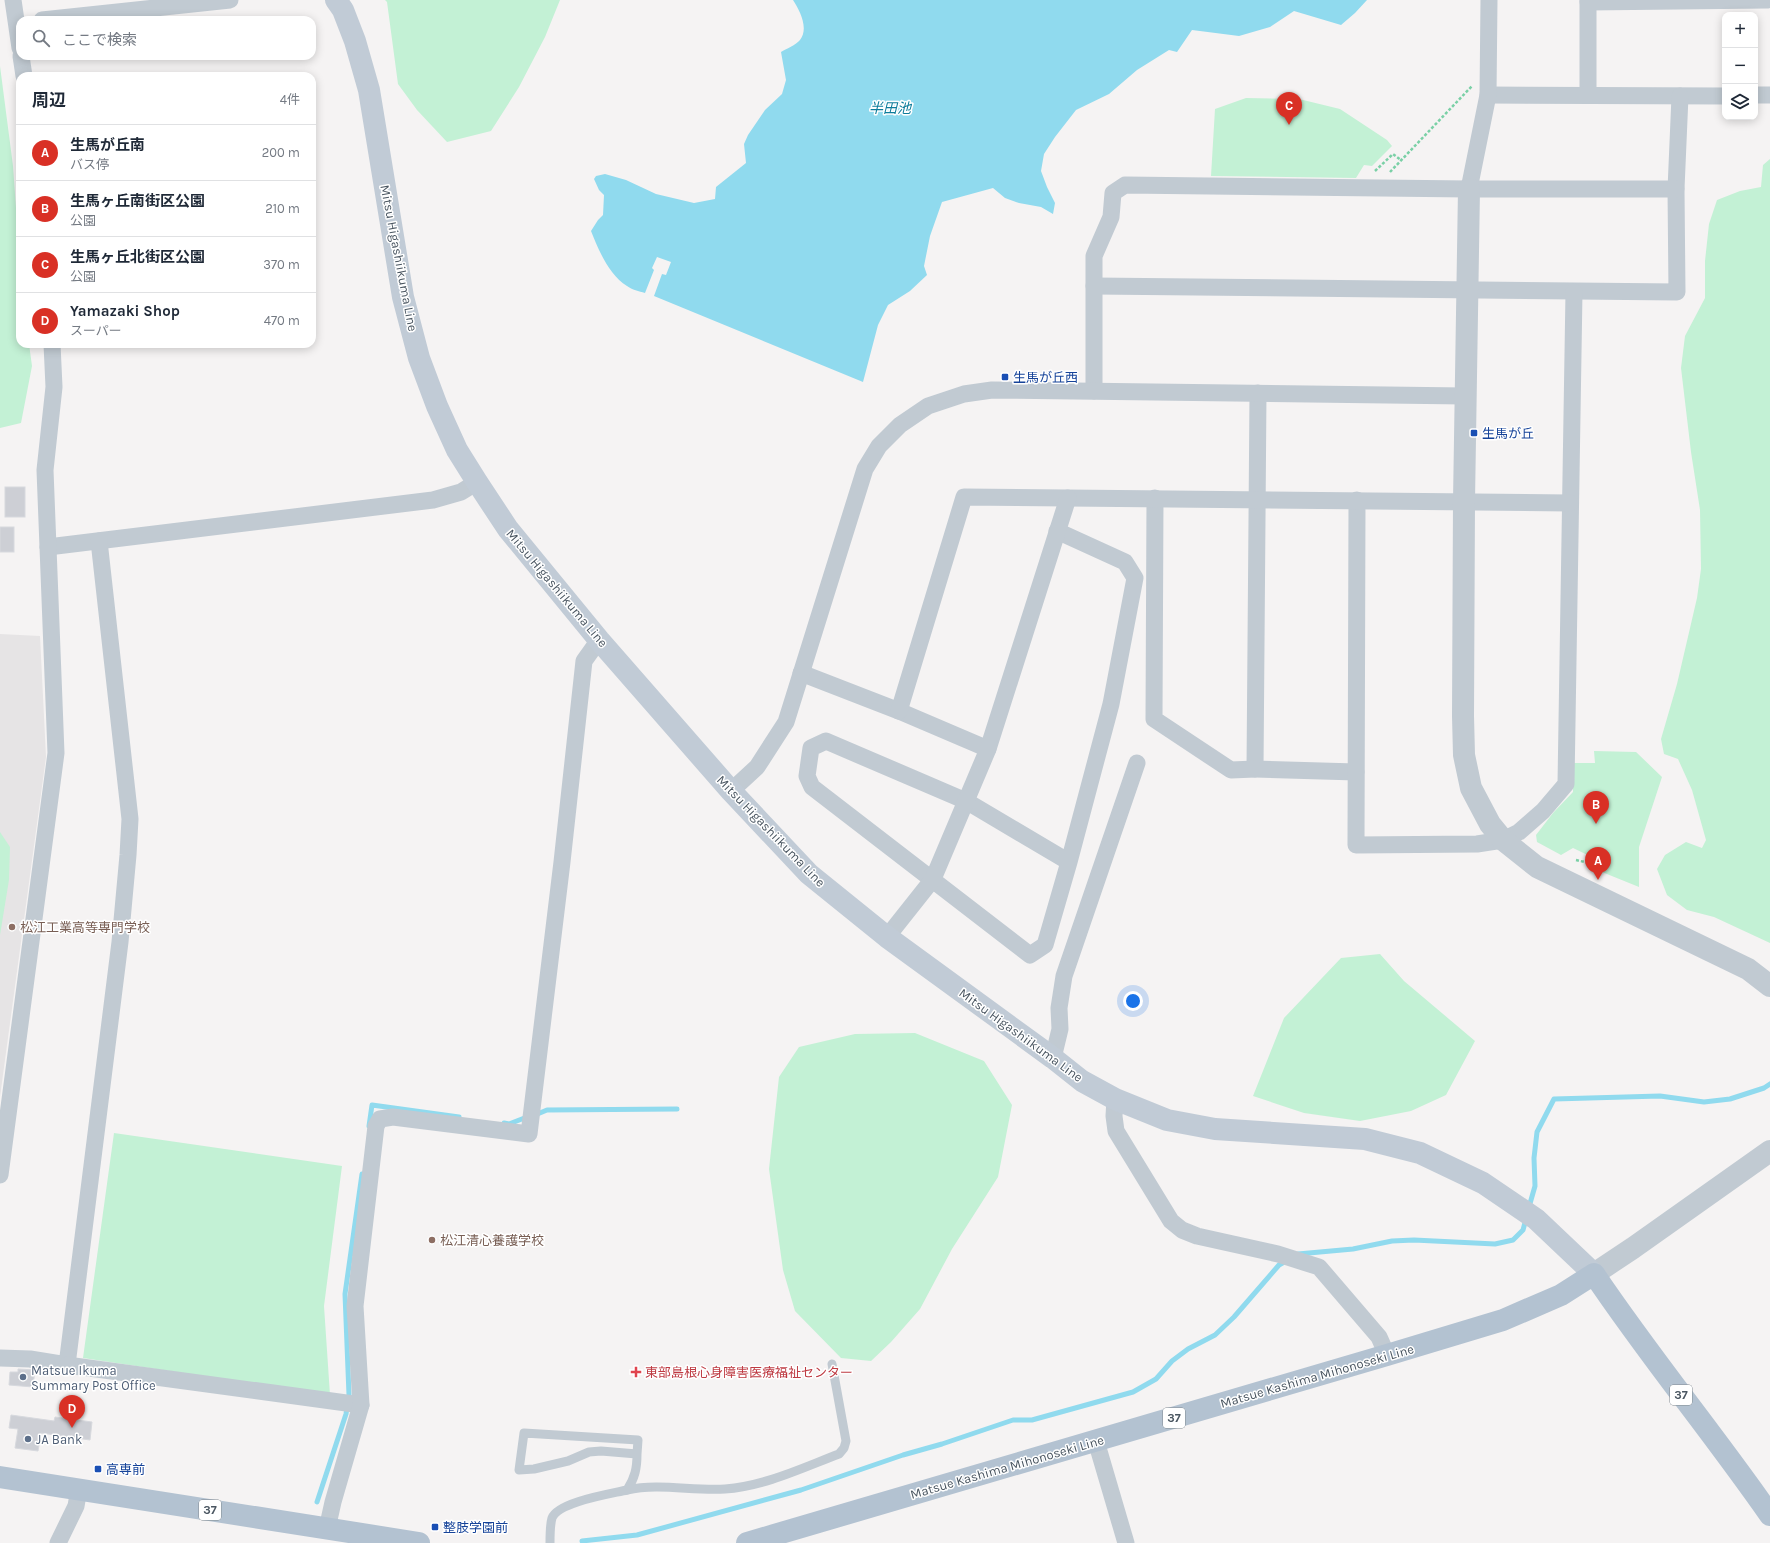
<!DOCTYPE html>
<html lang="ja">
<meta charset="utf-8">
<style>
body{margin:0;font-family:Karla,"Noto Sans JP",sans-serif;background:#f2f2f3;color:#1f2937}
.controls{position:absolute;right:12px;top:12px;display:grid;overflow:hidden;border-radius:8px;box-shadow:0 2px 10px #0003}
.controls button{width:36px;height:36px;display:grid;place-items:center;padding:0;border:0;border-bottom:1px solid #e0e1e3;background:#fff;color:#1f2937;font:20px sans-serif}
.you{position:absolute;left:1133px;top:1001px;width:14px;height:14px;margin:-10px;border:3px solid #fff;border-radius:50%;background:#1a73e8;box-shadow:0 0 0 6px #1a73e833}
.badge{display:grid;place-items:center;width:26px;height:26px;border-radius:50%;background:#d93025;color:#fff;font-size:13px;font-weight:700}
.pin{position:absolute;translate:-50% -33px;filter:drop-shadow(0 1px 2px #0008)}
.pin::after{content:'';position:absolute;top:21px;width:14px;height:12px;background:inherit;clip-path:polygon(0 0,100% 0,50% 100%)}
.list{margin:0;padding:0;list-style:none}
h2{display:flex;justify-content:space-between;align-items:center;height:52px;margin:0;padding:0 16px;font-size:17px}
h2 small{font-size:13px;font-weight:400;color:#747a83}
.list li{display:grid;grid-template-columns:26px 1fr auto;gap:12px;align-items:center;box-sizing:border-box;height:56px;padding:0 16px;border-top:1px solid #e0e1e3}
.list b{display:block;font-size:15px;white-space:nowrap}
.list p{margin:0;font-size:13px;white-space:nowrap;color:#747a83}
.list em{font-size:13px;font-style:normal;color:#747a83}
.icon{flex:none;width:22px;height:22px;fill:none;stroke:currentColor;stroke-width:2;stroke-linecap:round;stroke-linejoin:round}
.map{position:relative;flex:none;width:1770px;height:1543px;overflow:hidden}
.search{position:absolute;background:#fff;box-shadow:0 2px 10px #0003;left:16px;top:16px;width:300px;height:44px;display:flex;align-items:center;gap:10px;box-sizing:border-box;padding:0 14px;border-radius:12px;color:#747a83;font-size:15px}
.panel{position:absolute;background:#fff;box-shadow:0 2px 10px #0003;left:16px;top:72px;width:300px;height:276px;border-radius:12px}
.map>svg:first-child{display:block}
.education{fill:#e6e4e5}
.green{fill:#c3f1d5}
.water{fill:#90daee}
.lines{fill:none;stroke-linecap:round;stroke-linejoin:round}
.stream{stroke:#90daee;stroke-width:5}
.building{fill:#cdcfd5;stroke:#d7d9de}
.path{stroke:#7ad0a6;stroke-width:2.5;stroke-dasharray:3 2;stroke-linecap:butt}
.service{stroke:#c1cad2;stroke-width:9}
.minor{stroke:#c1cad2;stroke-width:17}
.tertiary{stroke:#c1cad2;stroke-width:22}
.secondary{stroke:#c1cbd6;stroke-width:22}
.primary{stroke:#b3c2d1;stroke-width:22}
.transit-dot{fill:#1a4fb4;stroke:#fff;stroke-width:1.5}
.education-dot{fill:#8d6e63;stroke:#fff;stroke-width:1.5}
.health-dot{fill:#e0444e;stroke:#fff;stroke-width:1.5}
.service-dot{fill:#5c6f8a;stroke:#fff;stroke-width:1.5}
.labels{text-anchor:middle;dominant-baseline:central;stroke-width:3;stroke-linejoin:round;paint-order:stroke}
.shield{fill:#fff;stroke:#808990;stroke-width:1}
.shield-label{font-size:12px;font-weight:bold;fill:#4a5661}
.street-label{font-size:13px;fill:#4a5661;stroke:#fff}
.transit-label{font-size:13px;fill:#164399;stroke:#fff;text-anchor:start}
.education-label{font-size:13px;fill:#785e54;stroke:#fff;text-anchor:start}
.service-label{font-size:13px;fill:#4e5e75;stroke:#fff;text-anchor:start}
.health-label{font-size:13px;fill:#be3a42;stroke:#fff;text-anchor:start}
.water-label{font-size:14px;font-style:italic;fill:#0c7c9b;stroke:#fff}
</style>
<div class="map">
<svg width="1770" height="1543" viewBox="0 0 1770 1543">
<rect width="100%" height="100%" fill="#f5f3f3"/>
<path class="education" d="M0 634 40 636 46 757 0 1097Z"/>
<g class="green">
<path d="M385 0H560L545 37 519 87 491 131 447 142 417 110 398 84 387 2Z"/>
<path d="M0 66 13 166 20 264V344H29L32 366 21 423 0 428Z"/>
<path d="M1246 98 1299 99 1340 109 1387 140 1392 146 1372 166 1364 165 1356 178 1211 176 1215 109Z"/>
<path d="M1770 159V943L1714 917 1687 910 1667 895 1657 869 1665 855 1686 842 1702 848 1706 840 1692 790 1678 759 1664 754 1661 739 1677 684 1697 598 1701 569 1700 510 1691 452 1681 368 1685 336 1705 298V261L1709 224 1717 200 1740 191 1761 187 1763 165Z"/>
<path d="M1594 751 1636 752 1662 777 1639 847V887L1597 870 1598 860 1573 848 1561 855 1537 842 1536 835 1553 813 1573 792V763H1595Z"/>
<path d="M0 832 10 847 9 880 0 935Z"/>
<path d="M1380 954 1404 981 1475 1041 1446 1095 1411 1111 1360 1121 1304 1113 1253 1096 1284 1018 1341 958Z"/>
<path d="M915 1033 984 1061 1012 1105 998 1177 952 1249 920 1309 891 1342 871 1361 841 1358 795 1311 783 1270 769 1169 779 1077 799 1047 855 1034Z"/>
<path d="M114 1133 342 1166 324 1306 330 1395 83 1358Z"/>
</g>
<path class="water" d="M793 0H1367L1355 13 1341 25 1294 11 1270 27 1239 36 1192 30 1177 52 1169 50 1137 70 1109 94 1076 110 1055 137 1044 154 1041 171 1047 187 1055 203 1053 214 1041 207 1019 203 1005 198 993 188 942 202 930 236 924 266 927 275 910 291 888 305 878 325 863 382 654 296 662 274 666 275 671 262 657 257 652 268 654 270 645 293C639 291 632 290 627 286 609 275 598 249 591 231L598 220 603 215 604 195 599 190 594 179 596 176 605 174 626 180 656 194 694 203 715 199 716 187 746 163 744 144 748 135 765 110 782 94 786 80 781 52C786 49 796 45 800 40 809 28 800 11 793 0Z"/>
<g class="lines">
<g class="stream">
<path d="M535 1115 547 1110 677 1109"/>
<path d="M504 1123 509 1124 527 1117"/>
<path d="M369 1126 372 1105 459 1117"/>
<path d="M1529 1207 1535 1186 1534 1158 1537 1132 1554 1099 1660 1096 1704 1102 1730 1099 1764 1088 1770 1084"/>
<path d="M1298 1254 1353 1249 1392 1241 1414 1240 1495 1244 1513 1240 1523 1230 1526 1219"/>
<path d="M317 1502 346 1414 349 1395 345 1294 362 1174"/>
<path d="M582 1541 637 1535 801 1490 903 1455 942 1444 1013 1420H1032L1133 1392 1156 1379 1172 1361 1188 1349 1215 1335 1234 1317 1279 1265 1286 1261"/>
</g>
</g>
<g class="building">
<rect x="5" y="487" width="20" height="30"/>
<rect x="0" y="527" width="14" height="25"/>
<path d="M18 1369 35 1370 33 1387 9 1385 10 1372H18Z"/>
<path d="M11 1415 54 1421 55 1417 92 1422 90 1440 41 1433 38 1451 15 1448 18 1429 9 1428Z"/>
</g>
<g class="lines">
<g class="path">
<path d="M1375 171 1393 154 1401 160"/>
<path d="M1390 172 1472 86"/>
<path d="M1576 860 1598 865"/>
</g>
<g class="service">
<path d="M627 1490C659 1483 692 1491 725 1489 765 1486 802 1468 839 1454L844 1448 846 1441 832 1364"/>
<path d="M550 1543C550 1535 550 1525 552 1518 558 1502 610 1494 627 1490 635 1478 637 1468 637 1454L601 1451 589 1452 568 1461 534 1469 519 1470 524 1433 638 1440 637 1454"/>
</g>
<g class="minor">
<path d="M13 0 20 48"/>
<path d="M1588 0V2L1767 0"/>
<path d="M1588 2V95"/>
<path d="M42 20 230 0"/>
<path d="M21 56 24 76"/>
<path d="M1488 95 1725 96"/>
<path d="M1755 95H1770"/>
<path d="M1469 189 1488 95 1489 0"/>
<path d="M1094 286 1677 292 1676 189 1680 96"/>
<path d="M1094 391V256L1111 217 1113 193 1125 185 1469 189H1676"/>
<path d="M1258 393 1255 769 1356 772"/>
<path d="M1155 498 1154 719 1231 770 1255 769"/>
<path d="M1357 500 1356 845 1477 844 1503 840 1519 832 1543 811 1566 784 1574 292"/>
<path d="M1057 531 1125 562 1135 578 1111 704 1069 862 1045 945 1030 955 812 787 807 776 811 748 826 741 966 801 1069 862"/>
<path d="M48 547 433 500 461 492 477 482"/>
<path d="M801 673 899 711 988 749"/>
<path d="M899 711 964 497 1570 503"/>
<path d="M731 791 757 767 786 722 865 469 879 446 900 425 928 406 964 394 992 390 1465 396"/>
<path d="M887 937 933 879 988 749 1068 498"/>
<path d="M1053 1058 1060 1029 1059 1008 1064 976 1137 763"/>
<path d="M1115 1099 1114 1116 1116 1131 1171 1221 1182 1230 1197 1236 1278 1254 1319 1267 1379 1337 1387 1355"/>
<path d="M0 1175 56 753 45 470 54 387 52 344"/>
<path d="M0 1358 30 1359 67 1365 120 942 128 855 130 819 99 541"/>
<path d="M67 1365 361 1405"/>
<path d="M1096 1441 1126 1543"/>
<path d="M327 1529 333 1502 361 1405 355 1306 376 1126 380 1119 393 1117 529 1134 562 862 584 661 599 640"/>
<path d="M58 1543 76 1506 79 1489"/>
</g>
<g class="tertiary">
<path d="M1469 189 1464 501 1463 716 1464 755 1471 788 1490 824 1503 840 1537 867 1748 969 1770 986"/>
<path d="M1594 1274 1633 1248 1770 1151"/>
</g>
<path class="secondary" d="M336 0 343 10 355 41 369 90 403 297 419 358 437 406 457 450 477 482 508 529 599 640 731 791 809 874 887 937 1053 1058 1082 1081 1115 1099 1167 1120 1215 1129 1365 1139 1420 1153 1483 1183 1536 1219 1594 1274"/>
<g class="primary">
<path d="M0 1477 419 1543"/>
<path d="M747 1543 1387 1355 1503 1320 1561 1295 1594 1274C1649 1356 1713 1433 1770 1515"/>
</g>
</g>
<g class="transit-dot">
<rect x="1001" y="373" width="8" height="8" rx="2"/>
<rect x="1470" y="429" width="8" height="8" rx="2"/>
<rect x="94" y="1465" width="8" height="8" rx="2"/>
<rect x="431" y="1523" width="8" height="8" rx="2"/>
</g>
<g class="education-dot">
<circle cx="12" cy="927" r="4"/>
<circle cx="432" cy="1240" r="4"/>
</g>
<path class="health-dot" d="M634 1366h4v4h4v4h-4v4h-4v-4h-4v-4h4z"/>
<g class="service-dot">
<circle cx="23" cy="1377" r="4"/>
<circle cx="28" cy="1439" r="4"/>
</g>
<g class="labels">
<g class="shield">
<rect x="1670" y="1385" width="22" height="20" rx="3"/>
<rect x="1163" y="1408" width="22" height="20" rx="3"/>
<rect x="199" y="1500" width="22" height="20" rx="3"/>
</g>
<g class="shield-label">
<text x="1681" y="1395">37</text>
<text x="1174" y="1418">37</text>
<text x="210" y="1510">37</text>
</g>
<g class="street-label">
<text transform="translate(399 258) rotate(79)">Mitsu Higashiikuma Line</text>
<text transform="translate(557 588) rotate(50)">Mitsu Higashiikuma Line</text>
<text transform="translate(771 831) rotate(46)">Mitsu Higashiikuma Line</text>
<text transform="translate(1021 1035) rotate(36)">Mitsu Higashiikuma Line</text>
<text transform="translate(1317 1376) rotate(-16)">Matsue Kashima Mihonoseki Line</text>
<text transform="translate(1007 1467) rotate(-16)">Matsue Kashima Mihonoseki Line</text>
</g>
<g class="transit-label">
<text x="1013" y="377">生馬が丘西</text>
<text x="1482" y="433">生馬が丘</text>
<text x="106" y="1469">高専前</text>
<text x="443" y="1527">整肢学園前</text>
</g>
<g class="education-label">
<text x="20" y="927">松江工業高等専門学校</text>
<text x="440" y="1240">松江清心養護学校</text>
</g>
<g class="service-label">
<text x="31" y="1370">Matsue Ikuma<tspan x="31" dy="15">Summary Post Office</tspan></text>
<text x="36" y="1439">JA Bank</text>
</g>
<g class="health-label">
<text x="645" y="1372">東部島根心身障害医療福祉センター</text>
</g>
<g class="water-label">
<text x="890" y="108">半田池</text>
</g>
</g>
</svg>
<div class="controls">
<button>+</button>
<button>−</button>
<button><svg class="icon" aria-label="layers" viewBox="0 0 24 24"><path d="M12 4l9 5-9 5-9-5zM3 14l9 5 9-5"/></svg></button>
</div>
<div class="you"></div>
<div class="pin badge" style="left:1598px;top:880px">A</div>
<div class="pin badge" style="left:1596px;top:824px">B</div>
<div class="pin badge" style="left:1289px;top:125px">C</div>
<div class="pin badge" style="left:72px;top:1428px">D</div>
<div class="search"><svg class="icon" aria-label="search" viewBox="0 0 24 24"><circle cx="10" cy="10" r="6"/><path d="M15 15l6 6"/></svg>ここで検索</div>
<section class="panel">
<h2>周辺<small>4件</small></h2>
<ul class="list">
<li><span class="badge">A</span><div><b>生馬が丘南</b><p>バス停</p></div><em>200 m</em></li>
<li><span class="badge">B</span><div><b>生馬ヶ丘南街区公園</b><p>公園</p></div><em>210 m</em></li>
<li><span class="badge">C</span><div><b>生馬ヶ丘北街区公園</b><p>公園</p></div><em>370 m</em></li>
<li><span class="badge">D</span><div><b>Yamazaki Shop</b><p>スーパー</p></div><em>470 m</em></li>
</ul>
</section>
</div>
